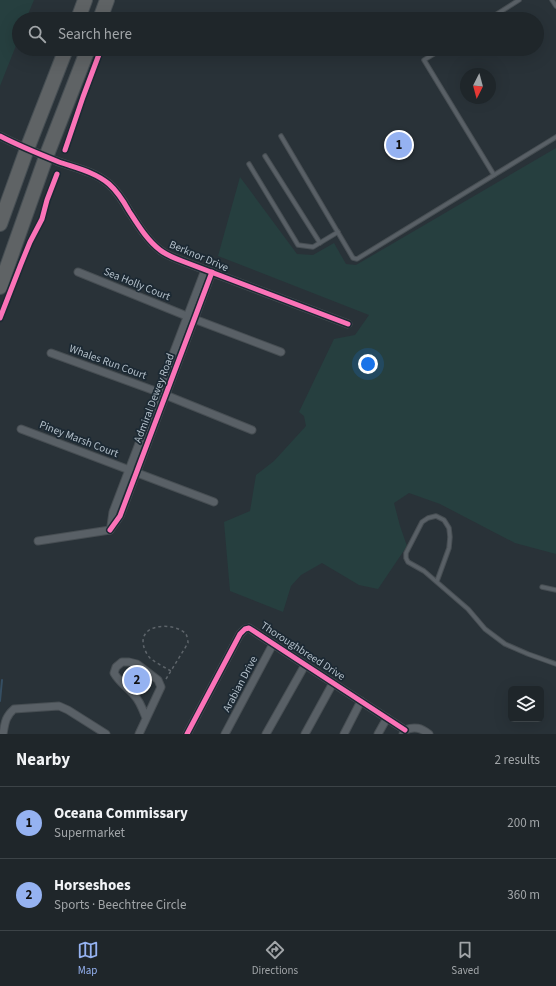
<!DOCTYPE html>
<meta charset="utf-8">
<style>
body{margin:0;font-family:"Source Sans 3",sans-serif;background:#272e32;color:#f1f3f6}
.controls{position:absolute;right:12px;bottom:12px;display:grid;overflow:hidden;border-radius:6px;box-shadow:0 4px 16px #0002}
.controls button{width:36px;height:36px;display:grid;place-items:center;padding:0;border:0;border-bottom:1px solid #3c4347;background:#1f262a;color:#f1f3f6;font:20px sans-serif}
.compass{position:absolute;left:460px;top:68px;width:36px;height:36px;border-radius:50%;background:#1f262a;box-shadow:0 4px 16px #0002;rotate:186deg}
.you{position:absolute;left:368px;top:364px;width:14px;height:14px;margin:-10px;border:3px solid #fff;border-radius:50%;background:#1a73e8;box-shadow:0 0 0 6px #1a73e833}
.badge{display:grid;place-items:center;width:26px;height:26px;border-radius:50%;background:#95b2f1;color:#111;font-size:13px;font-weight:700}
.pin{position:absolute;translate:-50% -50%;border:2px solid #fff;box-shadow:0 1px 4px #0006}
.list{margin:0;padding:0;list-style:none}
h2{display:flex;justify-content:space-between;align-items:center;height:52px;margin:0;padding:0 16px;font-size:17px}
h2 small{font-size:13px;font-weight:400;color:#a1a5a8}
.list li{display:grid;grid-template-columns:26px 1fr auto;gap:12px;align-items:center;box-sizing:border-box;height:72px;padding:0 16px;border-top:1px solid #3c4347}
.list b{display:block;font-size:15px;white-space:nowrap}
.list p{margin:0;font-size:13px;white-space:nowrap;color:#a1a5a8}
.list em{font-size:13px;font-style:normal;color:#a1a5a8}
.icon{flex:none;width:22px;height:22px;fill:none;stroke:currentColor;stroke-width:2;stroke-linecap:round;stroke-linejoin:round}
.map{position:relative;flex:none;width:556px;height:734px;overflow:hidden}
.search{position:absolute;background:#1f262a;box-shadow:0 4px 16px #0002;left:12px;right:12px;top:12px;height:44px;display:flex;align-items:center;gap:10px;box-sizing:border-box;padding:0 14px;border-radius:22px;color:#a1a5a8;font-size:15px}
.sheet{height:196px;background:#1f262a}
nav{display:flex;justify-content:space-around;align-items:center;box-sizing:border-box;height:56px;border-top:1px solid #3c4347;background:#1f262a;font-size:11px;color:#a1a5a8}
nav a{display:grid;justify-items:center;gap:2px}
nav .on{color:#95b2f1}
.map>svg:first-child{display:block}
.green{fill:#263f3f}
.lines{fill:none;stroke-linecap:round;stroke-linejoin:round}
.stream{stroke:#354e62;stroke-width:2}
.lane-casing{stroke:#474e53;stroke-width:5.5}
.street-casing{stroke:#474e53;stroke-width:9}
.highway-casing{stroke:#464e53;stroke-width:16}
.path{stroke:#5d646a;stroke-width:1.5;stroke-dasharray:3 3;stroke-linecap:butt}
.lane{stroke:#596066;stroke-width:3.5}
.street{stroke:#596066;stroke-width:7}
.highway{stroke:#5f6365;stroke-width:14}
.cycleway-casing{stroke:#1c2933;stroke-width:8}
.cycleway{stroke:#fb73b8;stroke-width:5}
.labels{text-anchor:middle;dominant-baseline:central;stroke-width:3.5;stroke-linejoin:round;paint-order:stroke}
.street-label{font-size:11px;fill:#b3bfc9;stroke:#1c2933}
</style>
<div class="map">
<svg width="556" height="734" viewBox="0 0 556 734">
<rect width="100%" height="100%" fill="#293238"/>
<g class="green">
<path d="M0 0H34L26 19H19V38L0 86Z"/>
<path d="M556 148V554L515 543 440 504 409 493 394 503 400 526 407 546 378 589 359 585 322 563 301 575 291 586 283 612 230 591 224 522 250 511 256 475 274 461 306 426 304 416 299 412 334 339 355 335 369 315 218 256 240 177 297 254 313 255 334 243 346 264 356 265Z"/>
</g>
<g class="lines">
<path class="stream" d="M0 701 2 680"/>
<g class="lane-casing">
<g id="lane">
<path d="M552 0 556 6"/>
<path d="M489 19 519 0"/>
<path d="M442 49 424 60 494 175"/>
<path d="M281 136 353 258 357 259 556 137"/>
<path d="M265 156 320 243"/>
<path d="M249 164 298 245 313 247 338 232"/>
<path d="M437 581 449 548 450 537 449 528 444 520 436 516 428 518 422 522 406 553V558L408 562 424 571 468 609 485 629 505 644 528 654 556 664"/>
<path d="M542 587 556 590"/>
</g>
</g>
<g class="street-casing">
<g id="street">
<path d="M0 136C19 146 39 154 59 162 76 168 95 172 109 184 118 192 124 202 129 211 138 225 147 240 160 250 166 255 174 258 182 261L348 324"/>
<path d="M78 272 194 319 281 352"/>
<path d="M51 353 158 392 252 430"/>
<path d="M21 429 214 502"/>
<path d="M111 526 113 512 205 270"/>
<path d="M110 530 120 516 212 272"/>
<path d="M38 541 110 530"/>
<path d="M3 734C5 723 5 717 14 709L59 706 68 710 106 734"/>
<path d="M139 734 161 687 158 680 137 664 129 662H122L116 667 114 673C119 682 127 687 134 695 140 701 143 710 146 718"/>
<path d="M187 734 240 634 245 629 249 628 405 730"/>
<path d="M225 734 273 644"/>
<path d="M266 734 305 665"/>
<path d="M305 734 333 683"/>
<path d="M344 734 361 701"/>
<path d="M378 734 387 718"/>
<path d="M403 734 405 730C415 726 421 728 429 734"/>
</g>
</g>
<g class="highway-casing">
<g id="highway">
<path d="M78 19 85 0"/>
<path d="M100 19 107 0"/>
<path d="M0 224 27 149 66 49"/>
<path d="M0 287 46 157 88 49"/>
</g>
</g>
<path class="path" d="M166 679 188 643C188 640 187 636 186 634 178 625 154 623 146 633 140 640 144 651 150 658 156 663 164 667 171 671"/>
<use href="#lane" class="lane"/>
<use href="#street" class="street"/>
<use href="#highway" class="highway"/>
<g class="cycleway-casing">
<g id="cycleway">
<path d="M0 136C19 146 39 154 59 162 76 168 95 172 109 184 118 192 124 202 129 211 138 225 147 240 160 250 166 255 174 258 182 261L348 324"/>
<path d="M65 150 83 97 101 49"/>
<path d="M0 318 21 264 30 242 42 219 47 200 57 174"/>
<path d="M110 530 120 516 212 272"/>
<path d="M187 734 240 634 245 629 249 628 405 730"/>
</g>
</g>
<use href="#cycleway" class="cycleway"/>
</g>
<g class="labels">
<g class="street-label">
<text transform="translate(199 256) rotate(23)">Berknor Drive</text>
<text transform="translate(137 284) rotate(22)">Sea Holly Court</text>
<text transform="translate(108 362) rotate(20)">Whales Run Court</text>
<text transform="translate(154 398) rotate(-69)">Admiral Dewey Road</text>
<text transform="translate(79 439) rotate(21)">Piney Marsh Court</text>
<text transform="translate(303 651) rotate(33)">Thoroughbreed Drive</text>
<text transform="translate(240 684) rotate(-62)">Arabian Drive</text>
</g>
</g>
</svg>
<div class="controls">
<button><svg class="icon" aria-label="layers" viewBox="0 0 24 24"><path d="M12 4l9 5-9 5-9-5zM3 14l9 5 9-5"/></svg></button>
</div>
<svg class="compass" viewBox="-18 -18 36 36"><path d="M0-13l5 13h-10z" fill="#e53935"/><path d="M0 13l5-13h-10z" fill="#a1a5a8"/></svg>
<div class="you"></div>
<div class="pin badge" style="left:399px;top:145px">1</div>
<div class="pin badge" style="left:137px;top:680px">2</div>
<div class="search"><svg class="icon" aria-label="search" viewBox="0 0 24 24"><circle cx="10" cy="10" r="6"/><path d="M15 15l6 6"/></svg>Search here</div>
</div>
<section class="sheet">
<h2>Nearby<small>2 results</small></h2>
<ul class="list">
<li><span class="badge">1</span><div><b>Oceana Commissary</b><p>Supermarket</p></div><em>200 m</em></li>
<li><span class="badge">2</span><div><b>Horseshoes</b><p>Sports · Beechtree Circle</p></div><em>360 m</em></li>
</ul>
</section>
<nav>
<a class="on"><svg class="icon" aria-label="map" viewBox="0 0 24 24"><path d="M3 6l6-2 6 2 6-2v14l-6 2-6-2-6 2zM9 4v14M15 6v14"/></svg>Map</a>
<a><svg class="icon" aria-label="directions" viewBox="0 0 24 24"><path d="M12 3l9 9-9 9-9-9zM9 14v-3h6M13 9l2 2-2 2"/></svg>Directions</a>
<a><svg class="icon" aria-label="saved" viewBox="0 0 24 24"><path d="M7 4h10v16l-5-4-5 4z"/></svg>Saved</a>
</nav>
